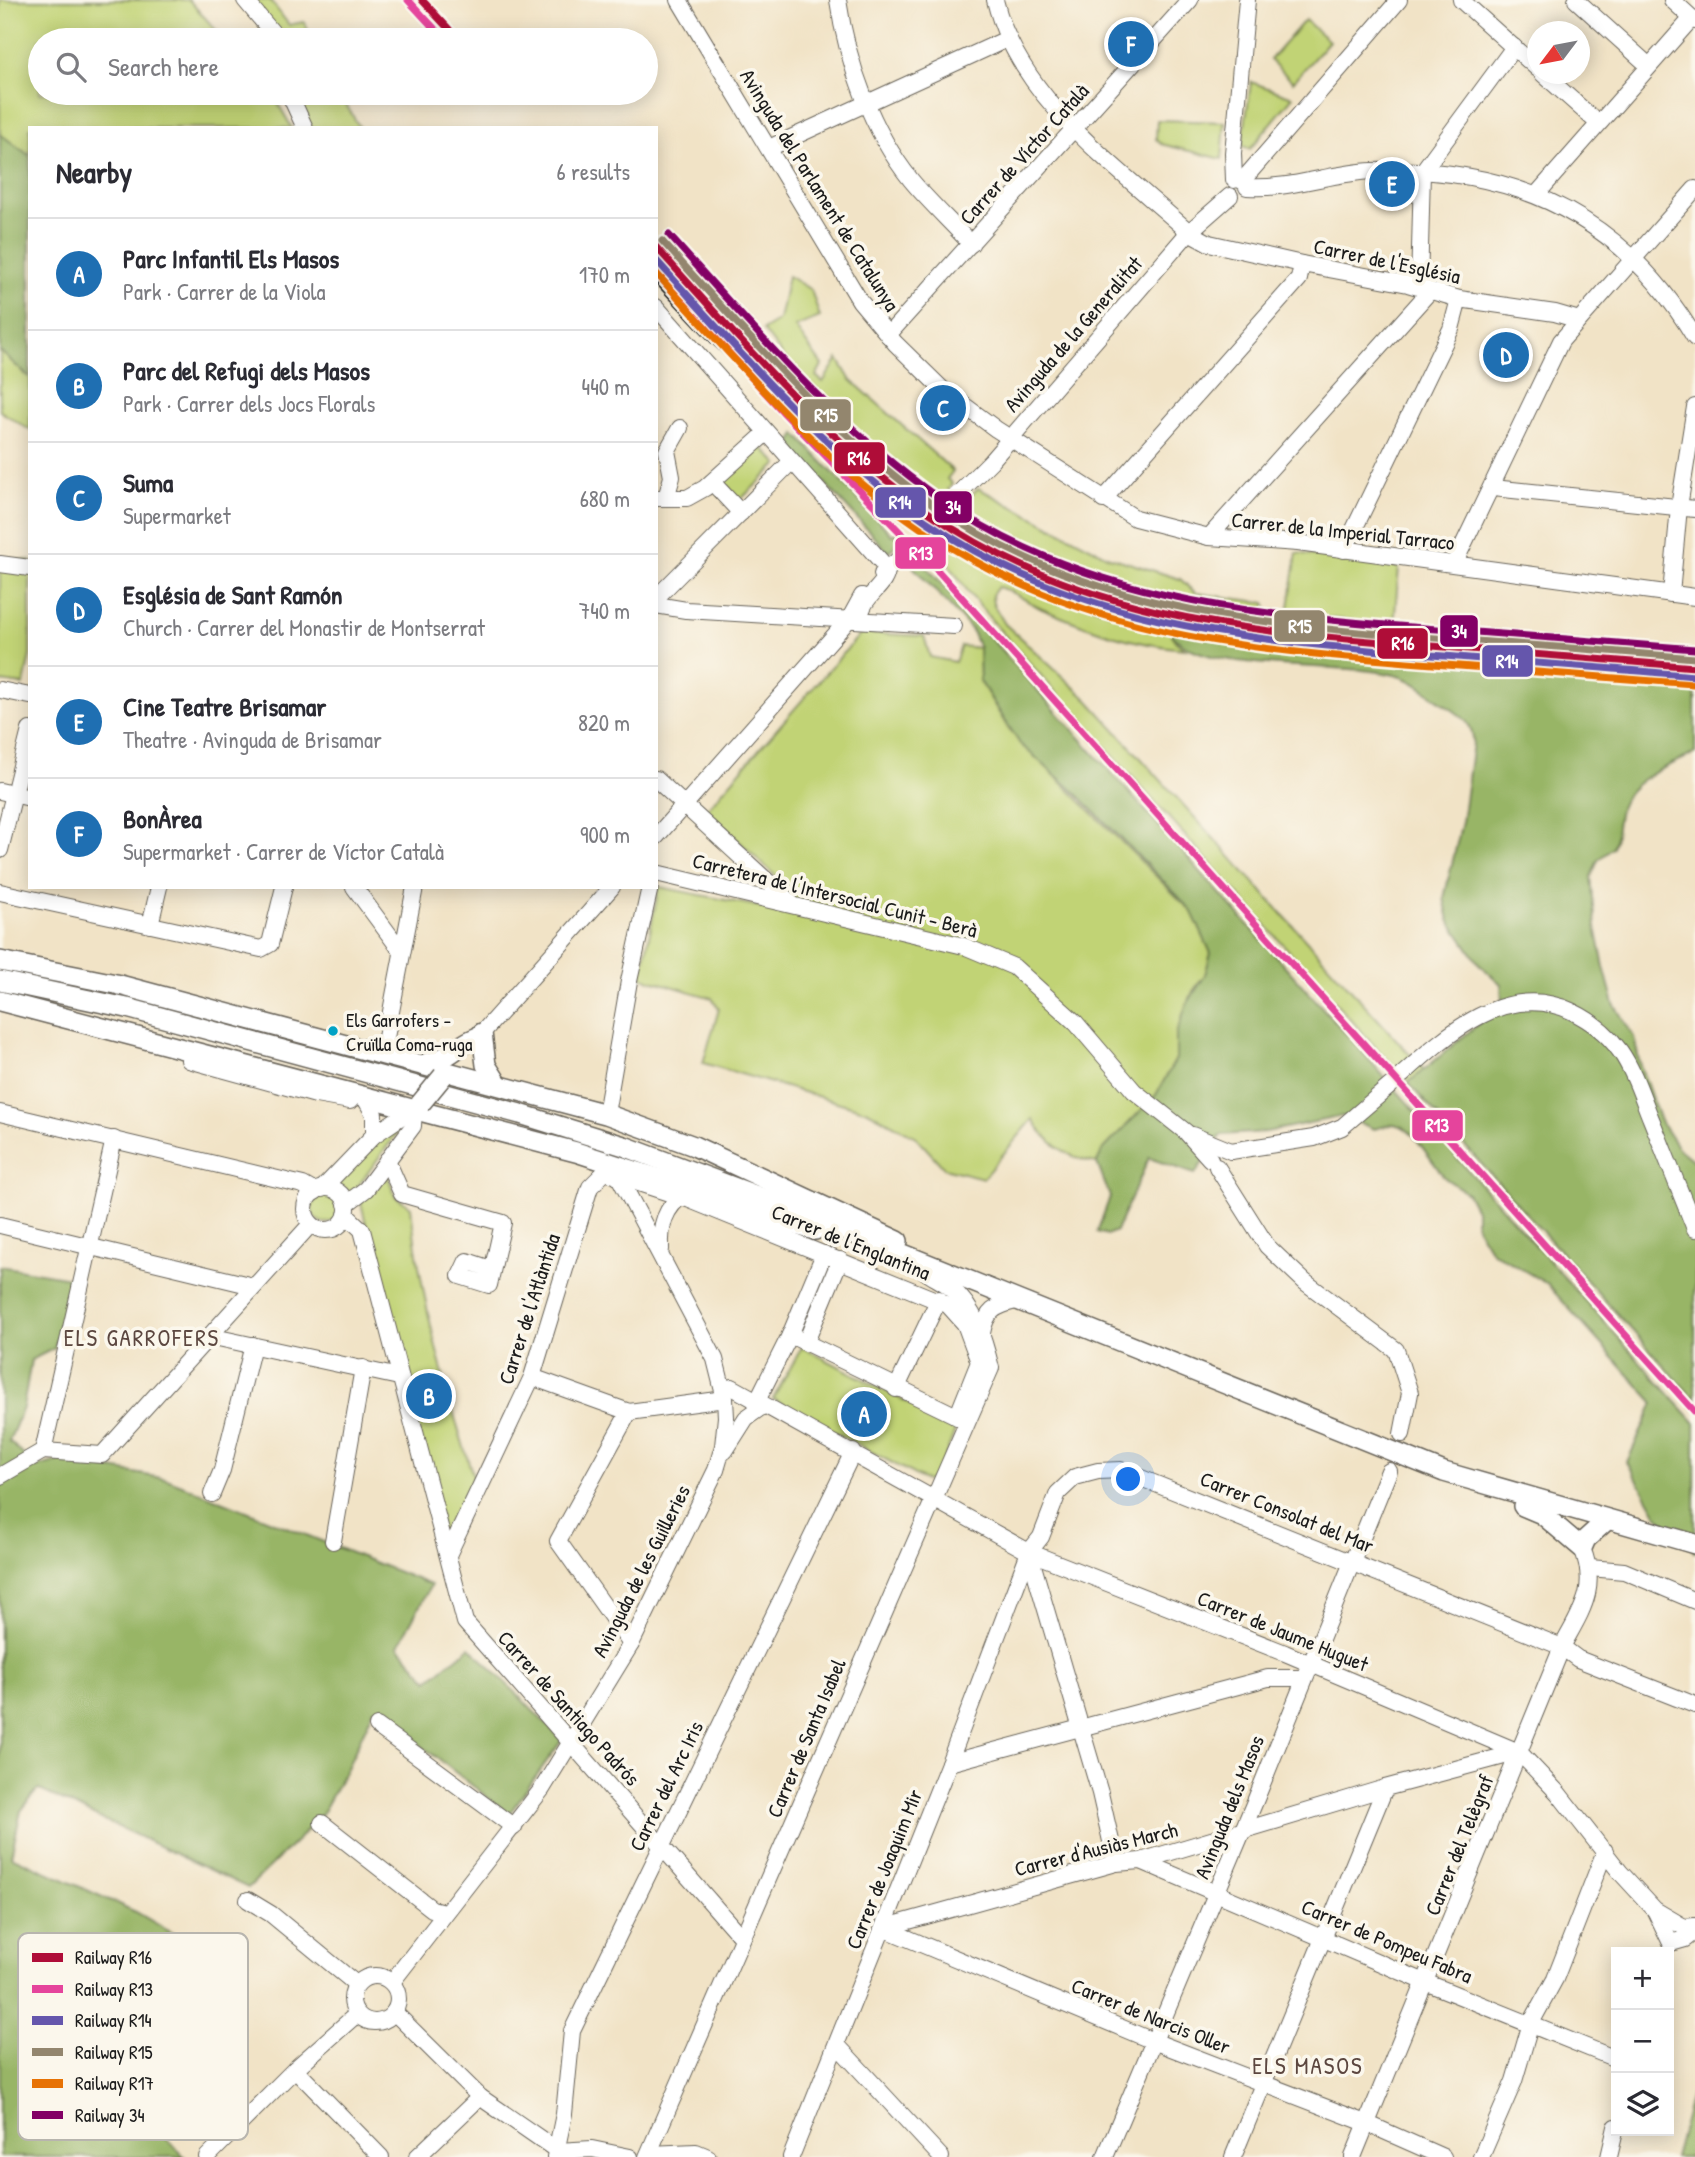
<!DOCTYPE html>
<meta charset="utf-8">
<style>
body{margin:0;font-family:"Patrick Hand",sans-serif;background:#f2f2f3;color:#2b2b33}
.controls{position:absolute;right:21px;bottom:21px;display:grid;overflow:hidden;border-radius:0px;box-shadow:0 4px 18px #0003}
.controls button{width:63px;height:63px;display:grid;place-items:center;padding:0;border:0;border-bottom:2px solid #e1e1e2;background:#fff;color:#2b2b33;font:35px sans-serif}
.compass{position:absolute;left:1527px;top:21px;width:63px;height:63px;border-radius:50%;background:#fff;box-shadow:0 4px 18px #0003;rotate:238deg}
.you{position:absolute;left:1129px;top:1480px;width:24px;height:24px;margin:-18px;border:5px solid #fff;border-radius:50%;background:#1a73e8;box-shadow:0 0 0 10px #1a73e833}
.badge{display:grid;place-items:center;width:46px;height:46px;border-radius:50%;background:#1f6fb2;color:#fff;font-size:23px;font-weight:700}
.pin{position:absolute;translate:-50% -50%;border:4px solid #fff;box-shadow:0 2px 7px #0006}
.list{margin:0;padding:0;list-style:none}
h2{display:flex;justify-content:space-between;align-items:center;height:91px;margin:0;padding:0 28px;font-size:30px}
h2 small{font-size:23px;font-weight:400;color:#7c7c81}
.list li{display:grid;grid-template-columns:46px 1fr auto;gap:21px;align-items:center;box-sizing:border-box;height:112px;padding:0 28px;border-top:2px solid #e1e1e2}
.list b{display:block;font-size:26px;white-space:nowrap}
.list p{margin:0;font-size:23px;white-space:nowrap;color:#7c7c81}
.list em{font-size:23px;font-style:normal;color:#7c7c81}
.icon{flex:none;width:38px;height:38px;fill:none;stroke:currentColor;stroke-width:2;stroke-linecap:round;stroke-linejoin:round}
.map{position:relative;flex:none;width:1695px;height:2157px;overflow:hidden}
.search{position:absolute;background:#fff;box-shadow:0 4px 18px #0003;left:28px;top:28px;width:630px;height:77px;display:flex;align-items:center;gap:18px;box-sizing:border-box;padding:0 24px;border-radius:38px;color:#7c7c81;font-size:26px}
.panel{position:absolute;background:#fff;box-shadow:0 4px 18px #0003;left:28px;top:126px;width:630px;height:763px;border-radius:0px}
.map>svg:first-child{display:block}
.green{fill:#c1d375;stroke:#6e7848;stroke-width:2}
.forest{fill:#98b566;stroke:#5a6841;stroke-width:2}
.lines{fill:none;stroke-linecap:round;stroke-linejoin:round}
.minor-tunnel{stroke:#c6bba4;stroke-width:16;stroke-dasharray:16 8;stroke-linecap:butt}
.minor-casing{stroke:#676258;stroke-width:18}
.major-casing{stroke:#676258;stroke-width:22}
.minor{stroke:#fff;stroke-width:16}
.major{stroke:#fff;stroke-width:19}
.rail{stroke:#1c1c1c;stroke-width:3.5}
.major-bridge-casing{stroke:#676258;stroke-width:22;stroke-linecap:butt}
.major-bridge{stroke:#fff;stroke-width:19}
.rail-1-casing{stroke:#fbf7ec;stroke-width:12}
.rail-2-casing{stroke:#fbf7ec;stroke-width:12}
.rail-3-casing{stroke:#fbf7ec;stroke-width:12}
.rail-4-casing{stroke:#fbf7ec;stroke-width:12}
.rail-5-casing{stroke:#fbf7ec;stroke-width:12}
.rail-6-casing{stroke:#fbf7ec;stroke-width:12}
.rail-1{stroke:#af0d38;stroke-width:7}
.rail-2{stroke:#e5449c;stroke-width:7}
.rail-3{stroke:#6556ac;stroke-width:7}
.rail-4{stroke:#93866e;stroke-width:7}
.rail-5{stroke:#e77204;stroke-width:7}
.rail-6{stroke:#830065;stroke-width:7}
.bus-dot{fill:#01a2c5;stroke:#fbf7ec;stroke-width:2.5}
.labels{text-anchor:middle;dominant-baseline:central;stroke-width:7;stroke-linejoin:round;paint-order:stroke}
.bus-label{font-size:19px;fill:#1c1c1c;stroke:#fbf7ec;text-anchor:start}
.street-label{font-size:21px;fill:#1c1c1c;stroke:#fbf7ec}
.neighbourhood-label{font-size:23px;letter-spacing:2px;fill:#5c4740;stroke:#fbf7ec}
.key{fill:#fbf7ec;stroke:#b8b5ae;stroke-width:2}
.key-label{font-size:19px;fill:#1c1c1c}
.line-badge{stroke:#fbf7ec;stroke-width:2.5}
.badge-label{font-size:19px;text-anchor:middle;font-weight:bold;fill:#fff}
</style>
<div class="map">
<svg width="1695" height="2157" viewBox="0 0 1695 2157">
<rect width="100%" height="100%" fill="#fbf7ec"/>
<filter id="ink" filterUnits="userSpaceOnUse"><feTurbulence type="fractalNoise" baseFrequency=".0143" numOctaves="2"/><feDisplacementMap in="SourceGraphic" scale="14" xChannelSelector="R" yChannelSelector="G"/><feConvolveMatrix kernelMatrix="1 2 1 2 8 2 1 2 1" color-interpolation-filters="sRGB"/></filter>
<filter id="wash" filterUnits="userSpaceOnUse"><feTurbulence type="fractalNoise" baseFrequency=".00686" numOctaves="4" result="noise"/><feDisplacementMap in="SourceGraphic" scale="28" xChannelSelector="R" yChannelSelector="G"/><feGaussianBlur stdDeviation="1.57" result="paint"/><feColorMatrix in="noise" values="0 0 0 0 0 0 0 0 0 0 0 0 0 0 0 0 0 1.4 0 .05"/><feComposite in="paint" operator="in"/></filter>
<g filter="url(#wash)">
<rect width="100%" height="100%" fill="#f1e3c6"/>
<g class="green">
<path d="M0 0H189L225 40H40V93H272L292 128H30V156L0 134Z"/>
<path d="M251 0H270L289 25 304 22 313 40H283Z"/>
<path d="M1305 20 1329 41 1293 82 1270 60Z"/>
<path d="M1251 82 1293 97 1250 149 1242 146Z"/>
<path d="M297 93H339L360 128H308Z"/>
<path d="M1157 120 1225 122 1222 159 1161 144 1156 139Z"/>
<path d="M788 276 811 290 820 317 795 327 822 365 816 376 823 382 838 359 850 379 953 471 947 479 952 484 948 490 965 501 978 488 1107 556 1180 579 1196 593 1266 603 1269 618 1644 647 1695 653V658L1236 623V613C1143 598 1057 569 975 523 958 513 939 505 924 493 863 446 808 391 763 330L779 320Z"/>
<path d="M0 351 30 378V430L0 411Z"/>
<path d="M762 447 778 464 740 500 723 482Z"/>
<path d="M917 519C998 573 1077 605 1170 631L1176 642 1185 649C1130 644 1092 630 1042 609 1027 602 1014 591 998 587L992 595 993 604 1005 624 1088 700 1424 1070 1408 1083 998 628 969 593Z"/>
<path d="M1297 553 1399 567 1394 625 1288 614Z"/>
<path d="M30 560V655L24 685 0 682V561Z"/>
<path d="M861 633 924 636 930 657 955 662 961 646 979 648 980 681 1009 730 1192 912 1211 953 1205 975 1193 991 1176 1034V1059L1156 1095 1102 1151 1097 1163C1070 1160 1046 1142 1033 1119L983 1178 944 1168 916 1137 868 1111 703 1063 719 1009 712 998 641 977 659 887 777 910 784 884 706 810Z"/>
<path d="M397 1125 400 1129 355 1190 350 1192 338 1185V1175Z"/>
<path d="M386 1170 395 1196 411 1207C420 1299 446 1394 475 1482L445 1544 360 1199Z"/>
<circle cx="326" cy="1209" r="14"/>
<path d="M802 1347 956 1428 936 1479 926 1481 773 1399Z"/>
</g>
<g class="forest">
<path d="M0 134 30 156V378L0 351Z"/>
<path d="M796 434 892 535 895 533 917 556 1695 1423V1552L1657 1515 1627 1462 1654 1403 1547 1284 1491 1251 1476 1226V1210L1467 1193 1445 1178 1414 1136 1403 1127 1394 1124 1374 1129 1343 1116 1266 1132 1221 1135 1195 1174 1149 1158 1116 1231 1107 1235 1097 1232 1110 1197 1097 1163 1102 1151 1156 1095 1176 1059V1034L1186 1006 1205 975 1211 953 1192 912 1178 896 1076 793 1020 744 980 681 979 648 971 629 913 567 916 563 898 544 888 552 790 445Z"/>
<path d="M1170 631 1302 653 1695 680V753C1671 766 1631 777 1621 806 1616 820 1618 835 1613 848L1598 860 1591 877 1596 927 1604 967 1614 1004 1634 1037 1640 1065 1660 1121 1678 1148 1695 1162V1400L1408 1083 1502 1004 1501 984 1480 965 1449 920 1444 898 1462 822 1473 743C1474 724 1462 716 1447 706 1432 696 1419 683 1402 677 1349 659 1195 678 1170 631Z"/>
<path d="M0 1266 70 1278 55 1348 31 1360 23 1408 9 1441 36 1467 62 1460 167 1479 431 1585 398 1646 428 1680 470 1647 562 1740 509 1814 374 1709 348 1766 319 1819 248 1888 38 1789 21 1811 11 1856 136 1912 196 1947 235 1986 133 2106 185 2157H0Z"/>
<path d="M1695 2081V2157H1674Z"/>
</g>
</g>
<g filter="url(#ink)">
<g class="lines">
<path class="minor-tunnel" d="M906 553 950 502"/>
<g class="minor-casing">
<g id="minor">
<path d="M245 0 272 32 274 40"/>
<path d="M679 0 860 301 895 343 942 389 996 429 1135 518 1209 537 1298 543 1695 597"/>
<path d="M838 0C847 62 871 130 911 180 929 202 951 222 971 244"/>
<path d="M995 0C1018 98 1117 167 1189 232L1209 243 1302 264 1408 284 1459 299 1555 313 1579 320"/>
<path d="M1461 0 1538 69"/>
<path d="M1576 0 1648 65"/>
<path d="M1672 0 1695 21"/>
<path d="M1543 74 1598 123"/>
<path d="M289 93 305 128"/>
<path d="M769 148 1007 39"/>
<path d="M1234 180 1233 153 1247 0"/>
<path d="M1242 181 1399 0"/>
<path d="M1247 187C1290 190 1329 173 1373 171 1512 165 1623 216 1695 338"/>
<path d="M1537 194 1692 18"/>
<path d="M1419 287 1422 172 1514 47"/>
<path d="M656 307 887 568C888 585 866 594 862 610"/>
<path d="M888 335 1190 0"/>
<path d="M712 482 741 513"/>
<path d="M1493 488 1695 509"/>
<path d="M656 498H687L705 488 766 433"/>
<path d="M666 498 672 477 667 451 680 428"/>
<path d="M1103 500 1299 279 1302 264"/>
<path d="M950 502 991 461 1189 232 1230 196"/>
<path d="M1209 537 1430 291"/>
<path d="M1344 550 1451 329 1459 299"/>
<path d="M0 564 30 568"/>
<path d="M1454 564 1561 341 1695 189"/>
<path d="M882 574 906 553"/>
<path d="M1671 594 1679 507 1695 407"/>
<path d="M656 598 791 462"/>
<path d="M656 605 686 610 954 626"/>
<path d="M0 690 30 696"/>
<path d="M656 779 791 903"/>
<path d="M0 791 30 798"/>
<path d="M656 837 850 618 862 596"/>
<path d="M0 850 30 730"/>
<path d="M656 873 964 946 1014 967 1076 1023 1134 1091 1186 1132 1210 1159"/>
<path d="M354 887 402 952"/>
<path d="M0 892 261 949 270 944 284 887"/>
<path d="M150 925 159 887"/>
<path d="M482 1033 612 887"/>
<path d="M383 1053 415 887"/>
<path d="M189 1060 316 1095 350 1101"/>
<path d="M1402 1075C1447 1034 1506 981 1571 1011 1590 1020 1608 1034 1620 1051 1634 1071 1642 1097 1651 1119 1666 1156 1680 1192 1695 1229"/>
<path d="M363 1095 374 1114V1135"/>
<path d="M0 1113 303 1185 315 1192"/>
<path d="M606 1114 629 981 650 887"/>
<path d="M1192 1135 1231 1151"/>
<path d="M1231 1151 1314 1138 1342 1127 1391 1085"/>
<path d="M387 1160 402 1194 503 1223 489 1285 460 1276 467 1261 491 1269"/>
<path d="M1217 1167 1267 1246 1305 1282 1396 1350 1410 1393 1402 1434"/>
<path d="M605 1172 690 1200 948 1305 965 1324 979 1362 957 1417"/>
<circle cx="326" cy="1209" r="21"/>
<path d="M322 1189 374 1135 414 1108"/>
<path d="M346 1204 366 1189 413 1126 414 1108"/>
<path d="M346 1215 362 1230 465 1622 742 1938"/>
<path d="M0 1225 253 1286"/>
<path d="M661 1250C660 1227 664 1207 685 1194"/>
<path d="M982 1333C986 1311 995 1306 1016 1301"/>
<path d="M790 1335 965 1420"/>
<path d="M209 1336 399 1377"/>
<path d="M806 1342 840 1260"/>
<path d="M532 1377 629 1412 725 1399"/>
<path d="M732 1387 1029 1552 1285 1653 1519 1752 1558 1793 1620 1872 1655 1910 1684 1927 1695 1926"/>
<path d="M896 1389 939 1299"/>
<path d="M756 1403 790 1335 824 1254"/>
<path d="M629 1412 558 1541 631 1644"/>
<path d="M43 1451 102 1455 311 1224"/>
<path d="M43 1451 114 1139"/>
<path d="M725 1451 746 1418 763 1406"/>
<path d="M0 1476 43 1451"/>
<path d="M212 1494 222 1470 253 1345"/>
<path d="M333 1541 363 1368"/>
<path d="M1029 1552 1100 1793 1116 1863"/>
<path d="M448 1555 532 1377 590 1187 605 1172"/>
<path d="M1590 1568 1624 1571 1695 1601"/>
<path d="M377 1726 514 1827"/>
<path d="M949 1763 1268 1678H1304"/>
<path d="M322 1823 432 1909 444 1912"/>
<path d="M1141 1861 1425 1982 1616 2059"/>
<path d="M248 1900 271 1914 356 1984"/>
<path d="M1655 1910 1671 1943 1685 1939 1695 1931"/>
<path d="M883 1928 1116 1863 1141 1861 1385 1788 1519 1752"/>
<path d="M883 1928 1153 2041 1366 2123 1443 2157"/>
<circle cx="375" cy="1999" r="23"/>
<path d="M392 1982 542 1789 631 1644 716 1470 723 1446 726 1417 725 1399 715 1359 619 1177"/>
<path d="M394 2012 480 2097 558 2151 562 2157"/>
<path d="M837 2045 941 2157"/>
<path d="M295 2069 381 2157"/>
<path d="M558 2151 592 2149 630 2157"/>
<path d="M650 2154 696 2152 708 2157"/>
<path d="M207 2157 295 2069 357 2014"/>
<path d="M417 2157 480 2097"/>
<path d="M555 2157 564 2114 572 2031 853 1452"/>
<path d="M647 2157 991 1368C984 1340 975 1308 952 1289 941 1279 925 1275 917 1263"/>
<path d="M791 2157 949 1763 1029 1552 1041 1537 1058 1493 1075 1477 1098 1471 1121 1470 1562 1647 1578 1659 1695 1705"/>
<path d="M1105 2157 1256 1799 1389 1471"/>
<path d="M1233 2157 1385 1788"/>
<path d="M1353 2157 1562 1647C1581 1611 1599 1589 1582 1548"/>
<path d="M1481 2157 1514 2081 1531 2023 1555 1979 1605 1851"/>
<path d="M1609 2157 1616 2127"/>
</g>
</g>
<g class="major-casing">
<g id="major">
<path d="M0 961 116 984 606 1114 694 1146 898 1241"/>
<path d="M0 981 127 1008 520 1114 624 1146 794 1210 1444 1472 1695 1544"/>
<path d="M0 1001 576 1152 719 1198 765 1217 815 1230"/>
<path d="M482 1033 486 1065 498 1084"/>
<path d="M427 1063C452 1058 456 1045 478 1037"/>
<path d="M1523 1506 1542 1514 1582 1548 1586 1539 1607 1520"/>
</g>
</g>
<use href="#minor" class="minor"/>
<use href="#major" class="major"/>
<path class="rail" d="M656 282 712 342 782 411"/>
<g class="major-bridge-casing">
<path id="major-bridge" d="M420 1104 443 1076"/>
</g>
<use href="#major-bridge" class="major-bridge"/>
<g class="rail-1-casing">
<g id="rail-1">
<path d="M422 0 459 40"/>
<path d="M656 247C741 341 826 441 931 514 1076 614 1236 631 1407 644 1503 652 1599 659 1695 667"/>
</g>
</g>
<g class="rail-2-casing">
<g id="rail-2">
<path d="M408 0 445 40"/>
<path d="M656 273 782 411 939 572 1695 1412"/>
</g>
</g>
<g class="rail-3-casing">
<path id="rail-3" d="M656 260C740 352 823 451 926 521 1074 622 1234 639 1407 653 1503 661 1599 667 1694 676"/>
</g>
<g class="rail-4-casing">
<path id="rail-4" d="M662 241C747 334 831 433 935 506 1076 605 1242 623 1409 636 1504 643 1600 650 1695 658"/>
</g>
<g class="rail-5-casing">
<path id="rail-5" d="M656 273C738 363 820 460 922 529 1074 632 1229 648 1407 662 1502 670 1598 676 1693 684"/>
</g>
<g class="rail-6-casing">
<path id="rail-6" d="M669 235C753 328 836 426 940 499 1080 597 1245 614 1411 627 1505 635 1600 641 1695 649"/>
</g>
<use href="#rail-1" class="rail-1"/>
<use href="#rail-2" class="rail-2"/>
<use href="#rail-3" class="rail-3"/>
<use href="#rail-4" class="rail-4"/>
<use href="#rail-5" class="rail-5"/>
<use href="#rail-6" class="rail-6"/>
</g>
</g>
<circle class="bus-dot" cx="333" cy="1031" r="6"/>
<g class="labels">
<g class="bus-label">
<text x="346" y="1020">Els Garrofers -<tspan x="346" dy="24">Cruïlla Coma-ruga</tspan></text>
</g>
<g class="street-label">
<text transform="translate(1024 154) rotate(-48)">Carrer de Víctor Català</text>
<text transform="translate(820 190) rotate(58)">Avinguda del Parlament de Catalunya</text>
<text transform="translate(1387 261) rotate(12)">Carrer de l'Església</text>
<text transform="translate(1073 334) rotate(-49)">Avinguda de la Generalitat</text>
<text transform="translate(1343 531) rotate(6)">Carrer de la Imperial Tarraco</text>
<text transform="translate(835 895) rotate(14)">Carretera de l'Intersocial Cunit - Berà</text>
<text transform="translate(851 1242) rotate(22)">Carrer de l'Englantina</text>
<text transform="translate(529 1309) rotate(-72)">Carrer de l'Atlàntida</text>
<text transform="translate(1287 1512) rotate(22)">Carrer Consolat del Mar</text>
<text transform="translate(641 1571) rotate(-63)">Avinguda de les Guilleries</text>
<text transform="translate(1283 1631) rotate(22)">Carrer de Jaume Huguet</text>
<text transform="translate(569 1708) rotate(48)">Carrer de Santiago Padrós</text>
<text transform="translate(806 1738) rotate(-67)">Carrer de Santa Isabel</text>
<text transform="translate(666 1786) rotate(-64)">Carrer del Arc Iris</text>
<text transform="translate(1229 1807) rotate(-68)">Avinguda dels Masos</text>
<text transform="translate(1459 1845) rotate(-68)">Carrer del Telègraf</text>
<text transform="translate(1096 1849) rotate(-14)">Carrer d'Ausiàs March</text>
<text transform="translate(884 1869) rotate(-68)">Carrer de Joaquim Mir</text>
<text transform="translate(1387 1941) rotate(23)">Carrer de Pompeu Fabra</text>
<text transform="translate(1151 2016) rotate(22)">Carrer de Narcis Oller</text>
</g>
<g class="neighbourhood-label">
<text x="142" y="1337">ELS GARROFERS</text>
<text x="1308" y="2065">ELS MASOS</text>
</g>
</g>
<rect x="18" y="1933" width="230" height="207" rx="10" class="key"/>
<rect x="32" y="1953" width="31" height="9" fill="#af0d38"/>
<rect x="32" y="1985" width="31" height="8" fill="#e5449c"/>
<rect x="32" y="2016" width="31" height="9" fill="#6556ac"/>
<rect x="32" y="2048" width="31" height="8" fill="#93866e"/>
<rect x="32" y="2079" width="31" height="9" fill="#e77204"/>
<rect x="32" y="2111" width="31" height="8" fill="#830065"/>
<g class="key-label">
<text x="75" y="1964">Railway R16</text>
<text x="75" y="1996">Railway R13</text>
<text x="75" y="2027">Railway R14</text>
<text x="75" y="2059">Railway R15</text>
<text x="75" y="2090">Railway R17</text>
<text x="75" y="2122">Railway 34</text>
</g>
<g class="line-badge">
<rect x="799" y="398" width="53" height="34" rx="7" fill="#93866e"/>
<rect x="833" y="441" width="53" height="34" rx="7" fill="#af0d38"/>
<rect x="874" y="486" width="53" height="33" rx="7" fill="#6556ac"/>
<rect x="933" y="490" width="40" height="34" rx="7" fill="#830065"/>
<rect x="894" y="536" width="53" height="34" rx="7" fill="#e5449c"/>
<rect x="1273" y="609" width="53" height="34" rx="7" fill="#93866e"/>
<rect x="1439" y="614" width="40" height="34" rx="7" fill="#830065"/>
<rect x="1376" y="627" width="53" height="33" rx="7" fill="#af0d38"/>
<rect x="1481" y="644" width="53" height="34" rx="7" fill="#6556ac"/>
<rect x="1411" y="1109" width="53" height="33" rx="7" fill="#e5449c"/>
</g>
<g class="badge-label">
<text x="826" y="422">R15</text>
<text x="859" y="465">R16</text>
<text x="900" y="509">R14</text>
<text x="953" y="514">34</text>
<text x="921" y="560">R13</text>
<text x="1300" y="633">R15</text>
<text x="1459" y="638">34</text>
<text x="1403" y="650">R16</text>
<text x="1507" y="668">R14</text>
<text x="1437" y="1132">R13</text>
</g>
</svg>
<div class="controls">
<button>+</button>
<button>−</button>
<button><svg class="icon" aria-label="layers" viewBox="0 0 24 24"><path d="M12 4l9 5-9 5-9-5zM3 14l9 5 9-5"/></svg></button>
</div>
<svg class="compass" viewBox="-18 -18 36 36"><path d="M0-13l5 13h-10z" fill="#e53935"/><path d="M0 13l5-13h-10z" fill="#7c7c81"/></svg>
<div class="you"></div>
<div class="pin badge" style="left:864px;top:1414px">A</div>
<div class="pin badge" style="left:429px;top:1396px">B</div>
<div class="pin badge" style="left:943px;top:408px">C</div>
<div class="pin badge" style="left:1506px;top:355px">D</div>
<div class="pin badge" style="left:1392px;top:184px">E</div>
<div class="pin badge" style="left:1131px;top:44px">F</div>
<div class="search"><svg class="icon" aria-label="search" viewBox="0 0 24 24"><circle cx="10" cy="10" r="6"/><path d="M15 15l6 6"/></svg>Search here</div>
<section class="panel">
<h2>Nearby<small>6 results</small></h2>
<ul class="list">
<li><span class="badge">A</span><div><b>Parc Infantil Els Masos</b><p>Park · Carrer de la Viola</p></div><em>170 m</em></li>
<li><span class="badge">B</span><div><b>Parc del Refugi dels Masos</b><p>Park · Carrer dels Jocs Florals</p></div><em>440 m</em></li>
<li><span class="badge">C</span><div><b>Suma</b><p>Supermarket</p></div><em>680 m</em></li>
<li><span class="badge">D</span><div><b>Església de Sant Ramón</b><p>Church · Carrer del Monastir de Montserrat</p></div><em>740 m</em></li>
<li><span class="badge">E</span><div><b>Cine Teatre Brisamar</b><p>Theatre · Avinguda de Brisamar</p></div><em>820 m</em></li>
<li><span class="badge">F</span><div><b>BonÀrea</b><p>Supermarket · Carrer de Víctor Català</p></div><em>900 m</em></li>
</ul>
</section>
</div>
